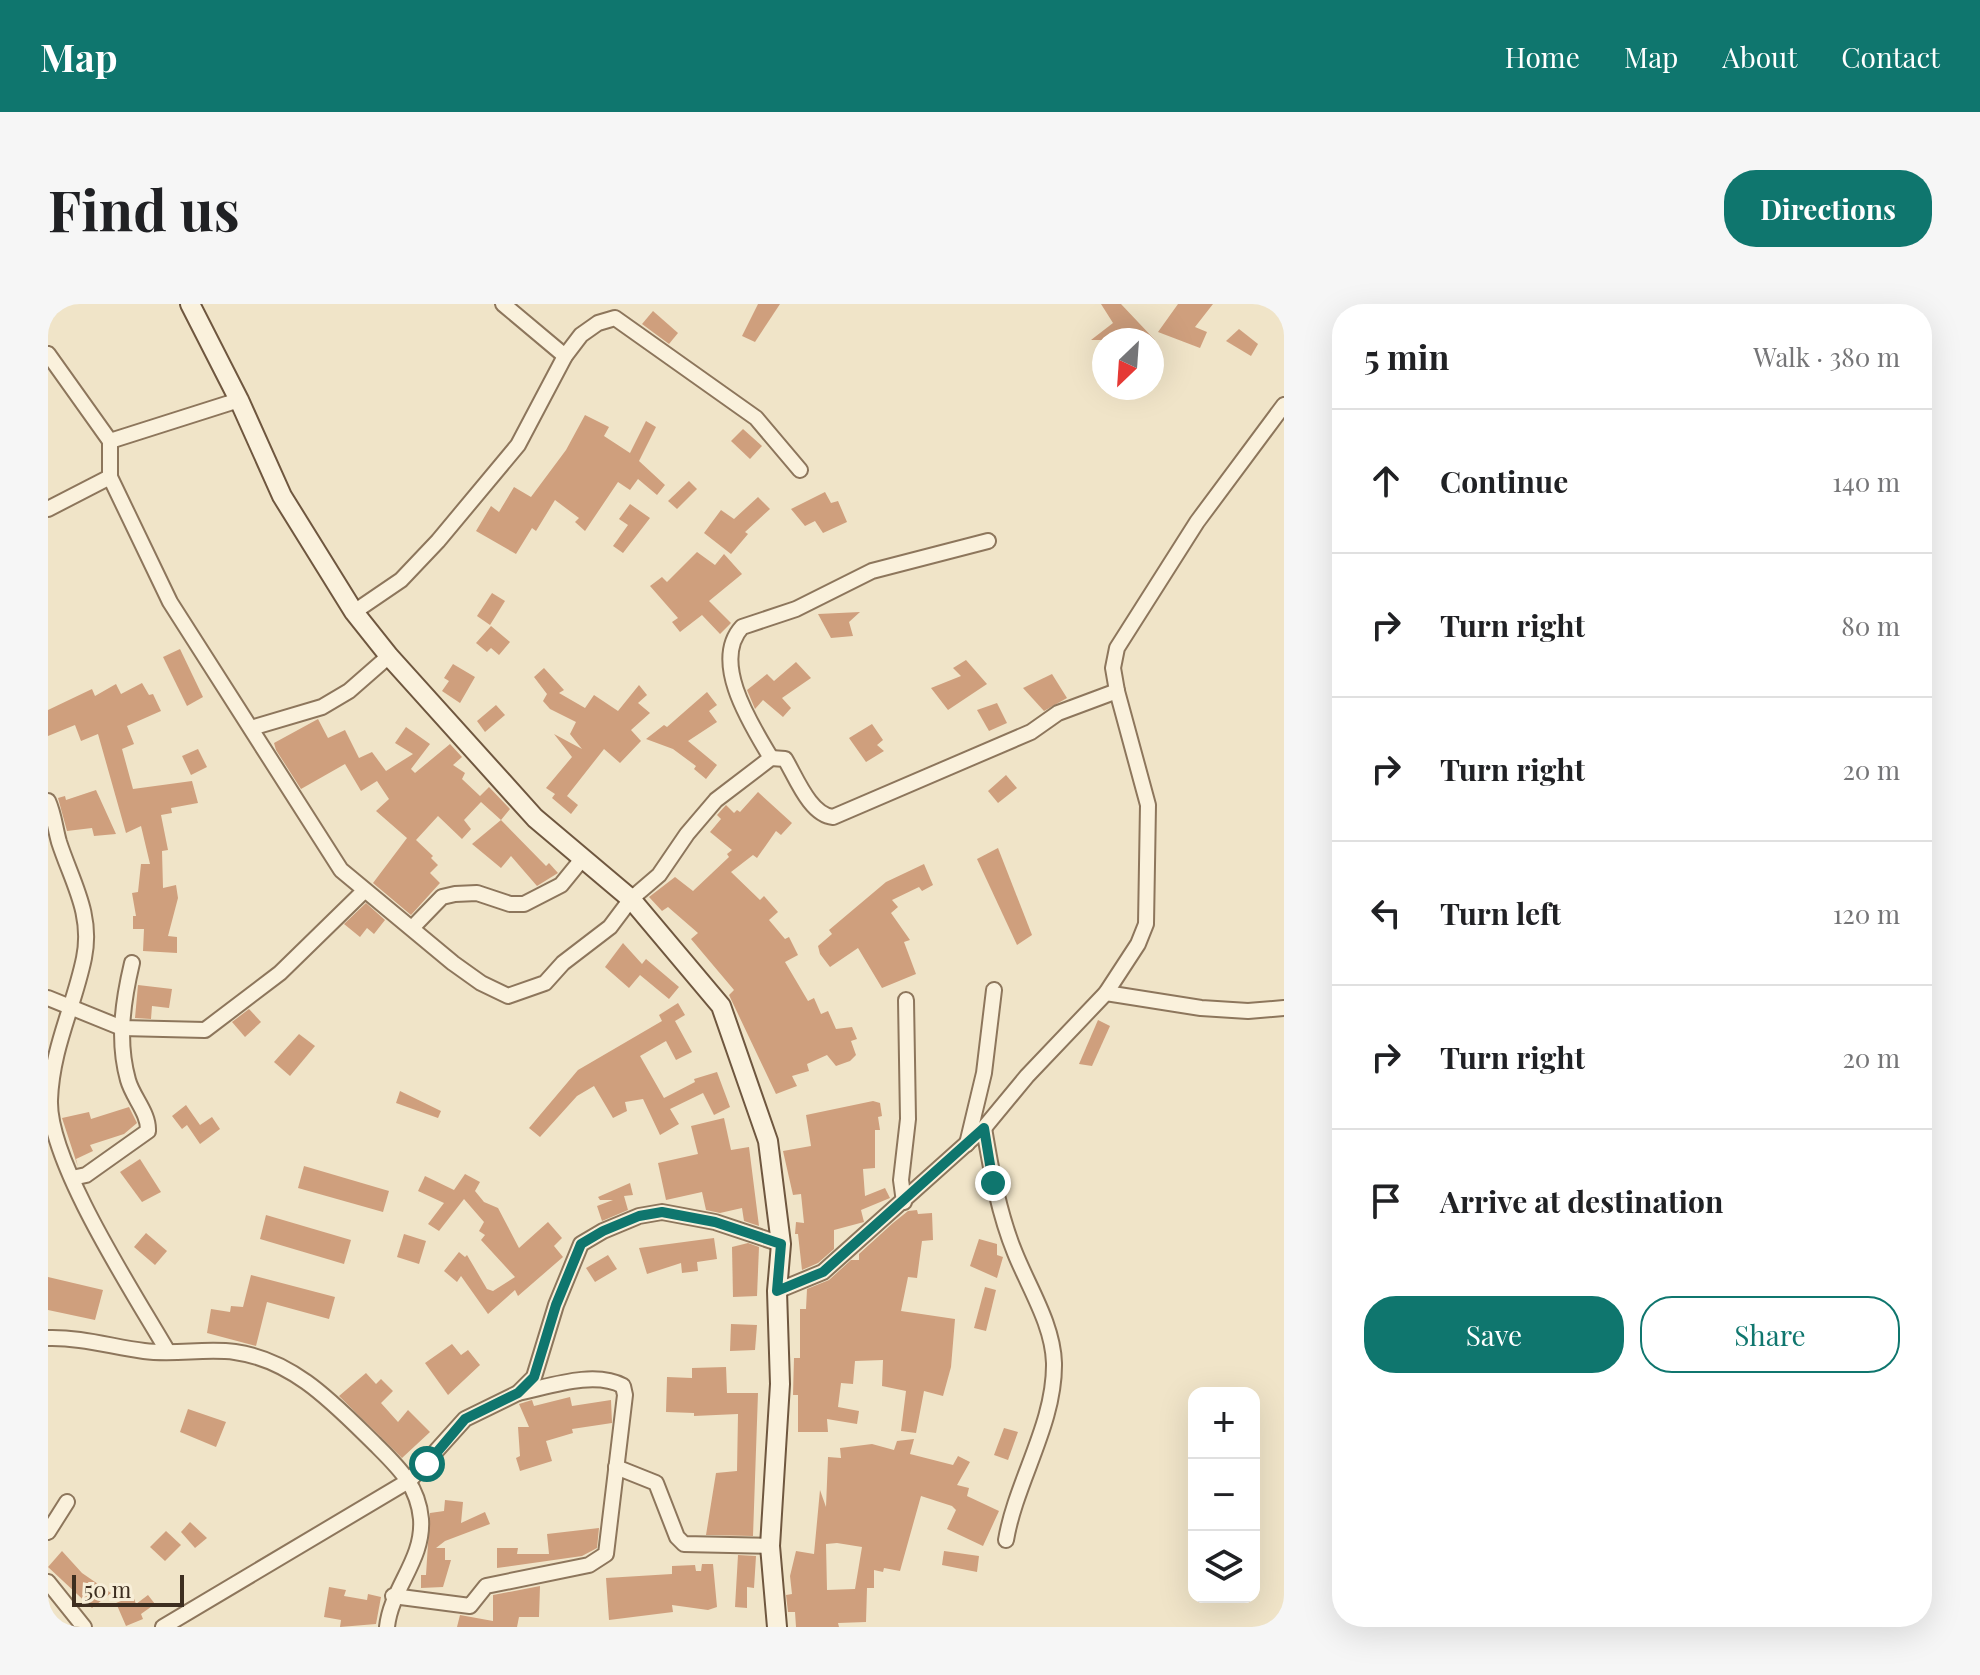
<!DOCTYPE html>
<meta charset="utf-8">
<style>
body{margin:0;font-family:"Playfair Display",serif;background:#f6f6f6;color:#202124}
.controls{position:absolute;right:24px;bottom:24px;display:grid;overflow:hidden;border-radius:16px;box-shadow:0 8px 32px #0002}
.controls button{width:72px;height:72px;display:grid;place-items:center;padding:0;border:0;border-bottom:2px solid #e0e0e0;background:#fff;color:#202124;font:40px sans-serif}
.compass{position:absolute;left:1044px;top:24px;width:72px;height:72px;border-radius:50%;background:#fff;box-shadow:0 8px 32px #0002;rotate:205deg}
.scale{position:absolute;left:24px;bottom:20px;width:112px;box-sizing:border-box;padding-left:8px;border:4px solid #3d2e20;border-top:0;font-size:22px;line-height:28px;white-space:nowrap;color:#3d2e20;-webkit-text-stroke:6px #f7eed8;paint-order:stroke}
.stop{position:absolute;width:24px;height:24px;margin:-18px;border:6px solid #0f766e;border-radius:50%;background:#fff}
.stop.end{background:#0f766e;border-color:#fff;box-shadow:0 2px 8px #0008}
.list{margin:0;padding:0;list-style:none}
h2{display:flex;justify-content:space-between;align-items:center;height:104px;margin:0;padding:0 32px;font-size:34px}
h2 small{font-size:26px;font-weight:400;color:#757577}
.list li{display:grid;grid-template-columns:52px 1fr auto;gap:24px;align-items:center;box-sizing:border-box;height:144px;padding:0 32px;border-top:2px solid #e0e0e0}
.list b{display:block;font-size:30px;white-space:nowrap}
.list em{font-size:26px;font-style:normal;color:#757577}
.actions{display:flex;gap:16px;padding:24px 32px}
.actions a{flex:1;padding:18px 0;border:2px solid #0f766e;border-radius:32px;text-align:center;font-size:28px;color:#0f766e}
.actions .main{background:#0f766e;color:#fff}
.icon{flex:none;width:44px;height:44px;fill:none;stroke:currentColor;stroke-width:2;stroke-linecap:round;stroke-linejoin:round}
.map{position:relative;flex:none;width:1236px;height:1323px;overflow:hidden;border-radius:32px}
header{display:flex;align-items:center;gap:48px;box-sizing:border-box;height:112px;padding:0 40px;background:#0f766e;color:#fff}
header strong{font-size:38px}
nav{display:flex;gap:44px;margin-inline-start:auto;font-size:28px}
.intro{display:flex;align-items:center;justify-content:space-between;box-sizing:border-box;height:192px;padding:0 48px}
h1{margin:0;font-size:56px}
.button{padding:20px 36px;border-radius:32px;background:#0f766e;color:#fff;font-size:28px;font-weight:700}
main{display:flex;gap:48px;padding:0 48px}
aside{flex:1;background:#fff;border-radius:32px;box-shadow:0 8px 32px #0002}
.map>svg:first-child{display:block}
.building{fill:#cf9f7d;fill-rule:evenodd}
.lines{fill:none;stroke-linecap:round;stroke-linejoin:round}
.minor-casing{stroke:#8d765c;stroke-width:18}
.secondary-casing{stroke:#6f573f;stroke-width:22}
.minor{stroke:#faf1dc;stroke-width:14}
.secondary{stroke:#faf1dc;stroke-width:18}
.route{stroke:#0f766e;stroke-width:10}
</style>
<header>
<strong>Map</strong>
<nav><a>Home</a><a>Map</a><a>About</a><a>Contact</a></nav>
</header>
<div class="intro"><h1>Find us</h1><a class="button">Directions</a></div>
<main>
<div class="map">
<svg width="1236" height="1323" viewBox="0 0 1236 1323">
<rect width="100%" height="100%" fill="#f0e4c8"/>
<g class="building">
<path d="M710 0H732L707 38 694 32Z"/>
<path d="M1053 0H1073L1107 36H1043L1065 19Z"/>
<path d="M1130 0H1165L1147 23 1159 28 1152 44 1110 28Z"/>
<path d="M605 7 630 29 621 40 594 20Z"/>
<path d="M1191 25 1210 40 1203 52 1178 37Z"/>
<path d="M537 111 561 123 556 132 582 149 598 117 608 123 591 157 617 181 609 191 590 175 582 186 570 178 537 227 527 218 531 214 507 196 488 227 484 224 468 250 428 227 443 202 451 208 466 183 483 193 518 146Z"/>
<path d="M695 125 714 142 702 155 683 137Z"/>
<path d="M641 177 649 185 629 205 620 197Z"/>
<path d="M777 188 783 199 790 197 799 218 775 229 767 217 757 222 743 205Z"/>
<path d="M710 193 722 205 697 228 700 230 683 250 656 229 673 206 686 215Z"/>
<path d="M582 200 602 214 575 249 565 242 580 221 571 215Z"/>
<path d="M649 248 667 261 676 250 694 270 661 297 683 319 672 330 654 311 632 328 624 318 630 314 602 282 614 273 619 278Z"/>
<path d="M444 289 457 297 442 321 429 312Z"/>
<path d="M812 308 801 318 805 332 783 334 770 310Z"/>
<path d="M443 322 462 338 451 351 443 344 439 348 428 339Z"/>
<path d="M132 345 155 393 139 402 115 353Z"/>
<path d="M918 356 939 380 900 406 883 384 913 372 905 364Z"/>
<path d="M748 358 763 374 734 394 743 404 735 413 715 396 707 405 699 386 719 370 726 377Z"/>
<path d="M405 360 427 373 412 399 394 387 401 377 396 374Z"/>
<path d="M496 364 516 386 511 389 537 404 546 391 570 407 591 381 599 391 590 399 602 409 583 426 593 437 572 459 556 445 519 492 530 501 523 510 504 494 507 490 498 484 524 453 506 430 534 445 522 430 528 418 502 405 495 397 499 390 486 373Z"/>
<path d="M1004 370 1019 394 996 407 975 384Z"/>
<path d="M94 379 101 391 105 390 113 407 79 422 86 440 74 445 85 485 144 477 150 499 123 504 124 509 113 511 120 546 114 547 115 584 128 581 130 594 120 632 129 633V649L95 647 96 625H85V612H88L84 589 90 588 93 560H102L93 522 78 529 50 430 33 437 27 421 0 432V406L44 385 47 392 68 380 73 390Z"/>
<path d="M659 388 669 401 661 407 669 418 640 437 669 461 658 475 646 465 648 462 625 445 598 435 616 421 619 423Z"/>
<path d="M949 399 959 419 941 427 929 406Z"/>
<path d="M448 401 457 411 437 428 429 417Z"/>
<path d="M270 415 280 434 297 426 311 454 324 448 338 467 365 450 347 439 358 423 382 440 363 465 367 469 402 440 414 453 405 461 417 469 414 475 432 492 441 483 462 505 453 516 433 498 416 516 423 525 414 535 390 512 368 536 385 552 383 554 390 561 382 569 392 579 363 611 325 579 359 534 328 507 341 495 329 477 313 487 297 460 253 485 228 446 226 439Z"/>
<path d="M824 420 835 436 829 441 836 447 818 458 801 434Z"/>
<path d="M150 445 159 463 143 471 134 452Z"/>
<path d="M958 471 969 484 950 499 940 487Z"/>
<path d="M48 486 68 530 46 532 44 524 19 527 10 494 17 492 18 496Z"/>
<path d="M710 488 744 519 733 531 728 527 709 554 705 551 683 568 712 596 716 592 730 608 721 616 737 635 741 633 750 651 737 658 760 697 766 694 773 710 780 707 788 725 804 723 809 735 803 737 808 751 802 757 788 762 779 751 759 760 761 767 744 772 749 782 728 790 681 691 686 686 643 635 650 629 620 603 614 607 601 593 627 573 645 587 681 553 679 550 684 546 662 528 673 515 669 511 678 501 686 509 689 506 692 508Z"/>
<path d="M453 516 498 562 501 559 510 569 489 582 463 552 453 564 424 540Z"/>
<path d="M950 544 984 631 969 641 929 555Z"/>
<path d="M876 560 885 581 874 587 871 583 844 596 850 603 843 609 862 636 856 638 868 670 834 684 810 644 782 663 772 650 770 642 784 630 781 626 838 578Z"/>
<path d="M318 599 337 616 326 630 319 624 312 633 296 620Z"/>
<path d="M575 639 594 660 598 655 631 683 621 695 592 671 581 684 557 663Z"/>
<path d="M90 681 124 685 121 704 104 702 103 715 87 714Z"/>
<path d="M630 699 637 711 627 717 644 748 628 756 618 737 592 752 616 794 647 778 646 775 669 768 682 803 666 811 655 789 622 805 631 820 612 831 595 795 577 798 579 807 565 814 546 782 529 792 492 833 481 824 530 766 614 717 611 711Z"/>
<path d="M201 705 213 718 197 733 184 718Z"/>
<path d="M1050 716 1062 722 1044 762 1031 760Z"/>
<path d="M251 730 267 742 242 772 226 758Z"/>
<path d="M352 787 393 807 390 814 348 799Z"/>
<path d="M825 797 832 799 834 812 830 813 832 826H827V864L815 865 817 892 837 884 842 894 813 906 816 918 786 926V945L770 959 754 966 750 930H747L748 918 756 919 753 890 745 891 735 847 763 842 758 811Z"/>
<path d="M138 801 152 821 164 813 172 825 152 840 139 821 134 825 124 812Z"/>
<path d="M81 803 89 819 76 830 42 841 45 847 28 855 30 863 14 814 41 808 43 815Z"/>
<path d="M676 814 683 846 701 843 711 922 696 917 694 904 672 909 658 906 654 888 618 896 610 859 650 850 643 822Z"/>
<path d="M92 855 113 888 94 898 72 868Z"/>
<path d="M256 862 341 887 335 908 250 884Z"/>
<path d="M417 870 432 878 427 887 436 898 450 904 471 944 500 918 514 934 506 942 515 953 470 992 467 986 440 1010 413 972 409 978 396 967 411 948 417 953 419 951 439 985 445 987 467 973 433 936 437 931 431 927 436 918 416 895 391 927 380 920 396 899 370 887 377 872 406 886Z"/>
<path d="M582 879 585 891 576 892 580 906 554 917 549 902 565 896H552L550 893Z"/>
<path d="M869 906 870 910 884 909 885 936 874 937 869 974 860 973 853 1007 907 1015 903 1063 895 1092 876 1087 868 1129 853 1127 858 1087 834 1082 835 1056 807 1057 805 1080 793 1079 790 1103 811 1107 809 1120 779 1115 780 1128H750V1091H745L746 1054H752V1005H758L759 985 781 976 803 956H811V950L845 919 860 907Z"/>
<path d="M218 911 303 936 296 960 212 935Z"/>
<path d="M98 929 119 947 107 961 86 943Z"/>
<path d="M356 930 378 937 371 960 349 953Z"/>
<path d="M666 934 669 955 649 958 650 967 634 969 633 959 599 970 591 944Z"/>
<path d="M931 935 949 940V951L955 953 949 974 922 962Z"/>
<path d="M700 939 711 943 709 992 685 993 684 943Z"/>
<path d="M560 951 569 965 547 978 538 964Z"/>
<path d="M203 971 287 993 281 1015 219 998 208 1042 159 1029 163 1005 182 1008 183 1002 195 1003Z"/>
<path d="M0 973 55 986 47 1016 0 1006Z"/>
<path d="M937 983 948 986 938 1027 926 1024Z"/>
<path d="M683 1020 709 1021 707 1046 682 1047Z"/>
<path d="M404 1040 413 1051 420 1046 432 1061 400 1091 377 1059Z"/>
<path d="M678 1063 679 1089H710L705 1232 658 1231 668 1169 689 1167 690 1110 646 1112V1109L618 1108 619 1073 644 1074V1064Z"/>
<path d="M318 1069 328 1080 333 1075 345 1087 333 1099 350 1118 360 1106 382 1128 354 1154 291 1092Z"/>
<path d="M522 1093 524 1102 563 1096 564 1119 524 1125 525 1129 498 1137 504 1157 472 1167 468 1154 472 1152 470 1123H481L471 1100 484 1096 486 1102Z"/>
<path d="M140 1105 178 1118 168 1143 132 1128Z"/>
<path d="M956 1124 970 1128 960 1156 946 1151Z"/>
<path d="M866 1135 862 1150 905 1161 910 1152 922 1158 909 1181 921 1184 919 1192 951 1207 935 1242 899 1225 908 1206 904 1202 873 1192 852 1267 836 1264 835 1268 826 1266V1284H819L818 1318 790 1319 791 1323H748L747 1308H740L738 1291 744 1290 742 1272 748 1247 766 1250 772 1186 778 1203 780 1153 793 1154 792 1144 824 1140 846 1146 849 1137ZM789 1239 814 1243 807 1285 779 1286 778 1240Z"/>
<path d="M397 1196 415 1198 413 1219 437 1208 442 1220 397 1237 388 1244H397V1256H403L395 1283 373 1284V1271H378L382 1209 396 1207Z"/>
<path d="M142 1218 159 1234 147 1244 133 1228Z"/>
<path d="M551 1224 549 1244 534 1252 449 1264V1244H470L469 1250H501L499 1230Z"/>
<path d="M118 1227 133 1241 117 1257 102 1243Z"/>
<path d="M14 1247 34 1269 63 1289 44 1304 0 1263Z"/>
<path d="M896 1247 931 1252 929 1268 894 1261Z"/>
<path d="M690 1251 708 1252 706 1284 699 1283V1304L687 1303Z"/>
<path d="M654 1260H665L669 1303 660 1306 624 1301 625 1308 561 1316 558 1274 624 1270V1262L647 1261 648 1267H653Z"/>
<path d="M492 1282 491 1313H471L469 1323H409L412 1311 445 1317V1291Z"/>
<path d="M281 1283 298 1286 296 1292 319 1296 320 1290 333 1293 328 1320 292 1323 293 1316 276 1313Z"/>
<path d="M100 1291 107 1300 93 1310 95 1315 78 1322 68 1299 85 1292 88 1300Z"/>
</g>
<g class="lines">
<g class="minor-casing">
<g id="minor">
<path d="M455 0 517 52"/>
<path d="M0 50 62 137V173L122 298 293 566 405 659 433 679 460 692 497 679 515 659 562 623 583 595 611 571 639 530 668 496 723 454 737 455C748 473 762 511 785 513L983 428 1010 409 1069 387"/>
<path d="M62 137 191 96"/>
<path d="M0 205 62 173"/>
<path d="M306 308 353 276 390 237 470 141 517 52 533 31 550 19 567 14 708 114 752 166"/>
<path d="M203 424 274 403 301 387 341 352"/>
<path d="M723 454C704 422 662 358 694 323L748 305 824 267 940 237"/>
<path d="M0 497C6 510 7 524 11 538 24 578 45 610 36 654 26 703 4 743 2 796 0 858 87 991 120 1048"/>
<path d="M364 624 394 593 407 590 429 589 462 600H476L513 581 535 554"/>
<path d="M1058 689 1153 704 1200 707 1236 704"/>
<path d="M0 694 74 724 157 726 232 669 316 587"/>
<path d="M936 824C943 866 951 910 967 949 981 984 1005 1021 1006 1059 1007 1120 968 1177 958 1236"/>
<path d="M919 840 936 769 946 686"/>
<path d="M24 874 38 871 100 827C101 809 85 794 80 776 69 737 75 697 84 659"/>
<path d="M856 898 853 876 860 815 858 696"/>
<path d="M729 987 775 968 936 824 979 772 1058 689 1090 640 1098 620 1100 501 1069 387 1065 364 1069 344 1149 218 1236 101"/>
<path d="M0 1034C32 1033 65 1043 96 1047 126 1051 158 1044 187 1048 246 1056 287 1101 327 1140 350 1163 370 1181 373 1215 376 1256 343 1284 339 1323"/>
<path d="M568 1163 608 1179 629 1233 636 1240 722 1242"/>
<path d="M0 1228 19 1198"/>
<path d="M0 1278 36 1323"/>
<path d="M345 1292 422 1302 438 1282 541 1261 558 1250 577 1091 575 1082C546 1066 500 1083 470 1089"/>
<path d="M115 1323 362 1176 417 1115 470 1089 486 1073 508 1001 533 940 555 927 591 912 614 908 667 918 733 940"/>
</g>
</g>
<g class="secondary-casing">
<path id="secondary" d="M142 0 191 96 234 192 306 308 341 352 487 514 583 595 673 702 720 837 733 940 729 987 732 1080 722 1242 729 1323"/>
</g>
<use href="#minor" class="minor"/>
<use href="#secondary" class="secondary"/>
</g>
<g class="lines">
<path class="route" d="M379 1160 417 1115 470 1089 486 1073 508 1001 533 940 555 927 591 912 614 908 667 918 733 940 729 987 775 968 936 824 945 879"/>
</g>
</svg>
<div class="controls">
<button>+</button>
<button>−</button>
<button><svg class="icon" aria-label="layers" viewBox="0 0 24 24"><path d="M12 4l9 5-9 5-9-5zM3 14l9 5 9-5"/></svg></button>
</div>
<svg class="compass" viewBox="-18 -18 36 36"><path d="M0-13l5 13h-10z" fill="#e53935"/><path d="M0 13l5-13h-10z" fill="#757577"/></svg>
<div class="scale">50 m</div>
<div class="stop" style="left:379px;top:1160px"></div>
<div class="stop end" style="left:945px;top:879px"></div>
</div>
<aside>
<h2>5 min<small>Walk · 380 m</small></h2>
<ul class="list">
<li><svg class="icon" aria-label="ahead" viewBox="0 0 24 24"><path d="M12 20V5M6 11l6-6 6 6"/></svg><div><b>Continue</b></div><em>140 m</em></li>
<li><svg class="icon" aria-label="right" viewBox="0 0 24 24"><path d="M7 20v-9h11M14 6l5 5-5 5"/></svg><div><b>Turn right</b></div><em>80 m</em></li>
<li><svg class="icon" aria-label="right" viewBox="0 0 24 24"><path d="M7 20v-9h11M14 6l5 5-5 5"/></svg><div><b>Turn right</b></div><em>20 m</em></li>
<li><svg class="icon" aria-label="left" viewBox="0 0 24 24"><path d="M17 20v-9H6M10 6l-5 5 5 5"/></svg><div><b>Turn left</b></div><em>120 m</em></li>
<li><svg class="icon" aria-label="right" viewBox="0 0 24 24"><path d="M7 20v-9h11M14 6l5 5-5 5"/></svg><div><b>Turn right</b></div><em>20 m</em></li>
<li><svg class="icon" aria-label="arrive" viewBox="0 0 24 24"><path d="M6 21V4h12l-3 4 3 4H6"/></svg><div><b>Arrive at destination</b></div></li>
</ul>
<div class="actions"><a class="main">Save</a><a>Share</a></div>
</aside>
</main>
